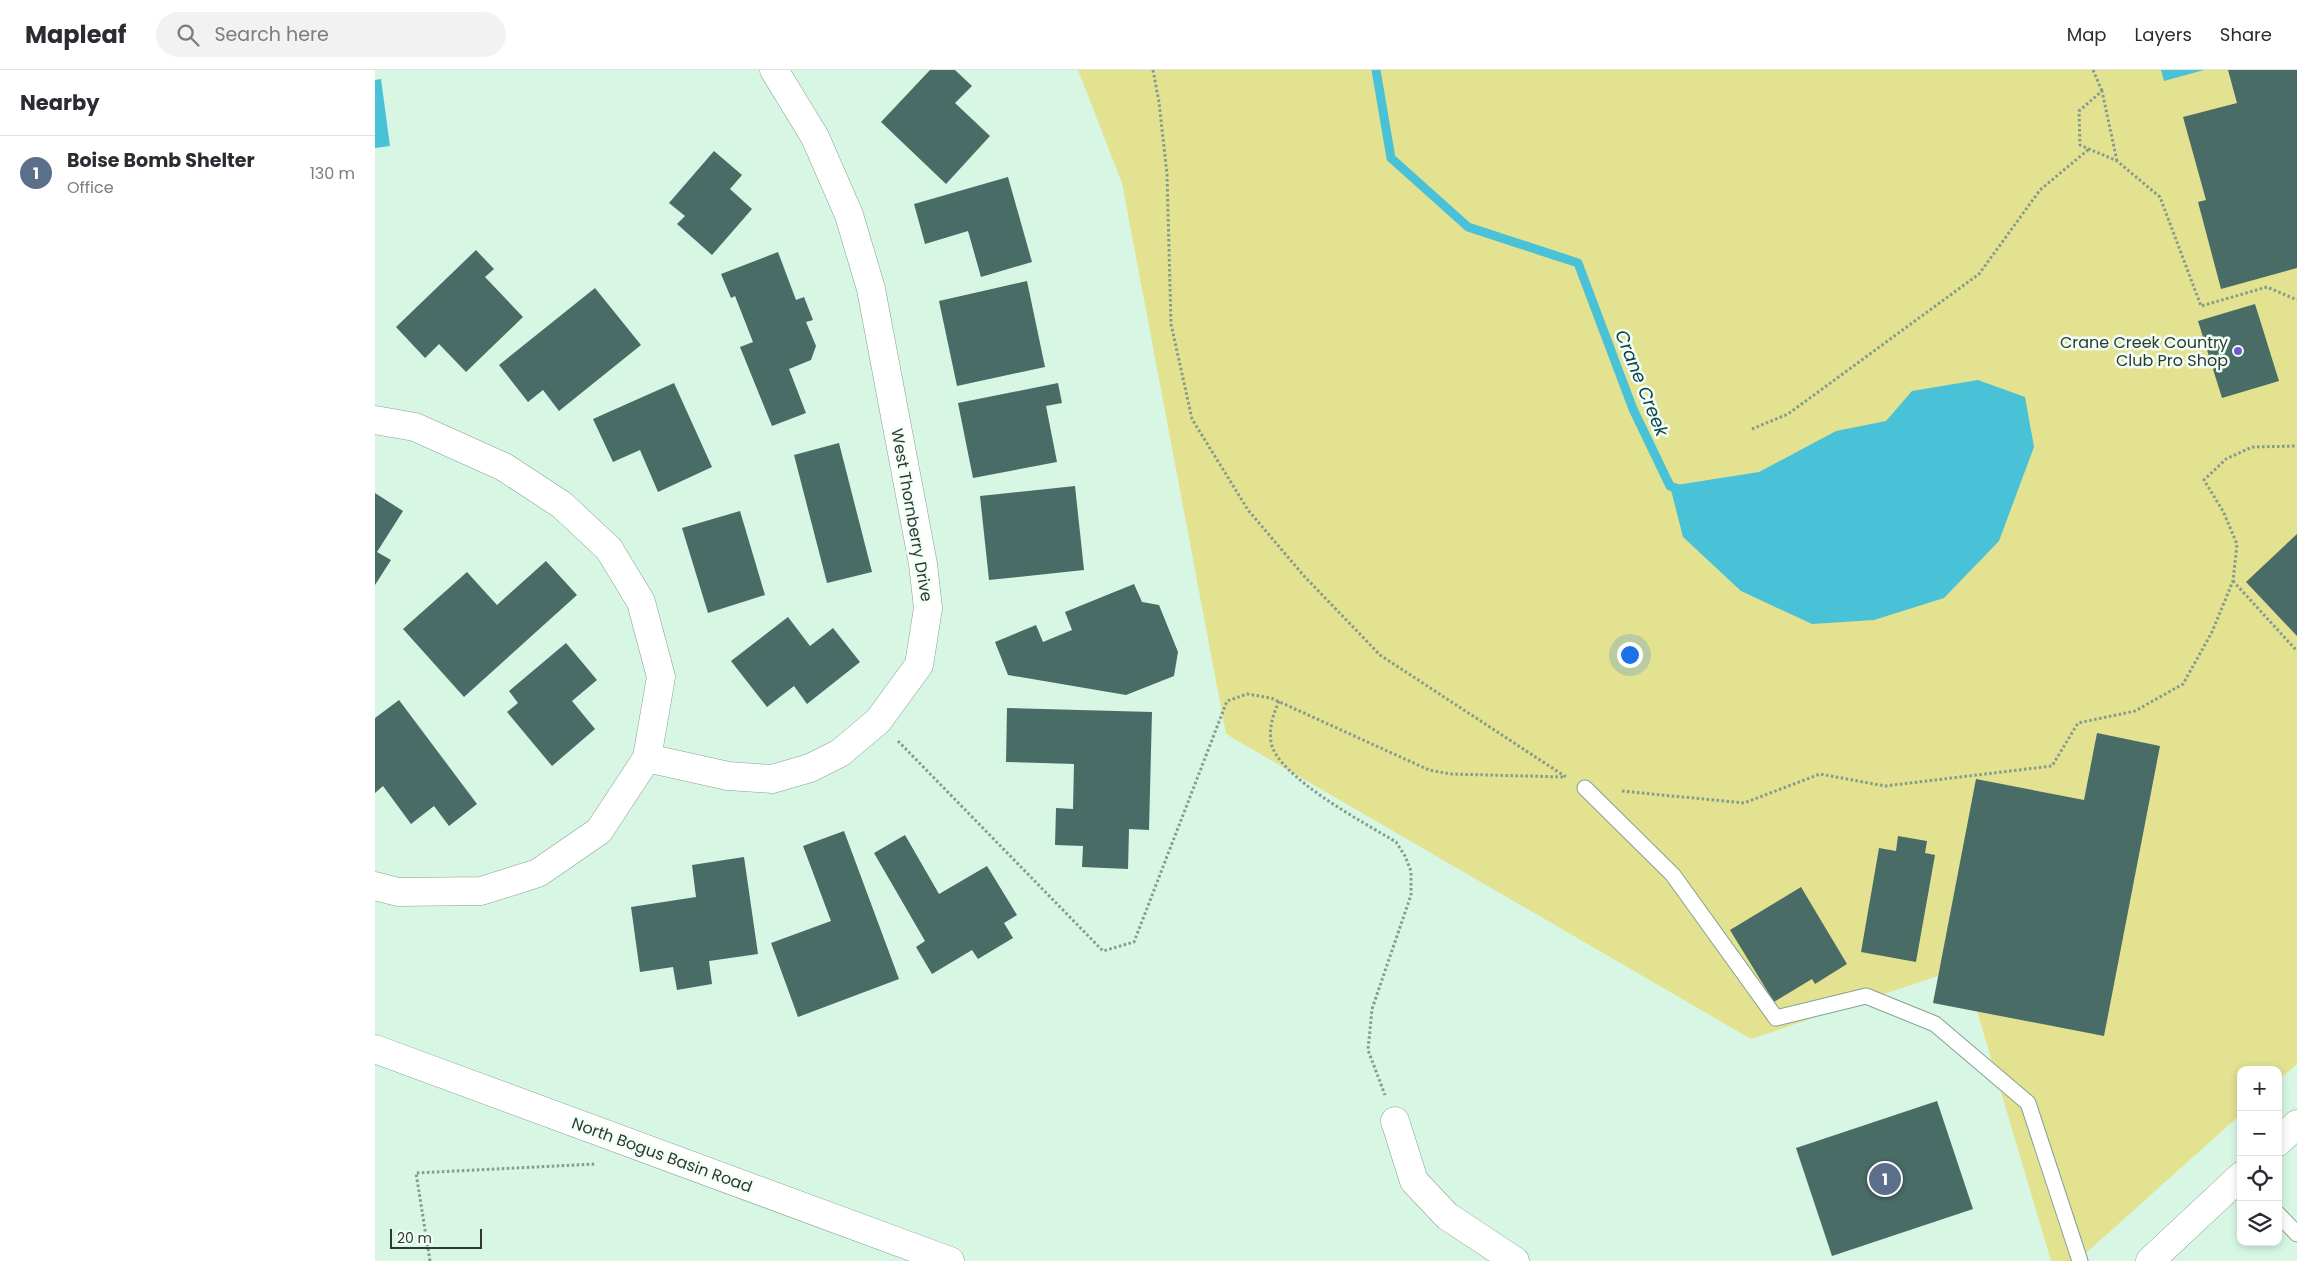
<!DOCTYPE html>
<meta charset="utf-8">
<style>
body{margin:0;font-family:Poppins,sans-serif;background:#f2f2f3;color:#2b2b33}
.controls{position:absolute;right:15px;bottom:15px;display:grid;overflow:hidden;border-radius:10px;box-shadow:0 2px 8px #0003}
.controls button{width:45px;height:45px;display:grid;place-items:center;padding:0;border:0;border-bottom:1px solid #e1e1e2;background:#fff;color:#2b2b33;font:25px sans-serif}
.scale{position:absolute;left:15px;bottom:12px;width:92px;box-sizing:border-box;padding-left:5px;border:2px solid #2d3932;border-top:0;font-size:14px;line-height:18px;white-space:nowrap;color:#2d3932;-webkit-text-stroke:4px #f2fff7;paint-order:stroke}
.you{position:absolute;left:1254px;top:584px;width:18px;height:18px;margin:-12px;border:4px solid #fff;border-radius:50%;background:#1a73e8;box-shadow:0 0 0 8px #1a73e833}
.badge{display:grid;place-items:center;width:32px;height:32px;border-radius:50%;background:#7357d1;color:#fff;font-size:16px;font-weight:700}
.pin{position:absolute;translate:-50% -50%;border:2px solid #fff;box-shadow:0 1px 5px #0006}
.list{margin:0;padding:0;list-style:none}
h2{display:flex;justify-content:space-between;align-items:center;height:65px;margin:0;padding:0 20px;font-size:21px}
h2 small{font-size:16px;font-weight:400;color:#7c7c81}
.list li{display:grid;grid-template-columns:32px 1fr auto;gap:15px;align-items:center;box-sizing:border-box;height:75px;padding:0 20px;border-top:1px solid #e1e1e2}
.list b{display:block;font-size:19px;white-space:nowrap}
.list p{margin:0;font-size:16px;white-space:nowrap;color:#7c7c81}
.list em{font-size:16px;font-style:normal;color:#7c7c81}
.icon{flex:none;width:28px;height:28px;fill:none;stroke:currentColor;stroke-width:2;stroke-linecap:round;stroke-linejoin:round}
.map{position:relative;flex:none;width:1922px;height:1191px;overflow:hidden}
header{display:flex;align-items:center;gap:30px;box-sizing:border-box;height:70px;padding:0 25px;background:#fff;border-bottom:1px solid #e1e1e2}
header strong{font-size:24px}
nav{display:flex;gap:28px;margin-inline-start:auto;font-size:18px}
.search{width:350px;height:45px;background:#f2f2f3;display:flex;align-items:center;gap:12px;box-sizing:border-box;padding:0 18px;border-radius:28px;color:#7c7c81;font-size:19px}
main{display:flex}
aside{flex:1;background:#fff}
.map>svg:first-child{display:block}
.green{fill:#e3e291}
.water{fill:#49c2d7}
.lines{fill:none;stroke-linecap:round;stroke-linejoin:round}
.stream{stroke:#49c2d7;stroke-width:9}
.building{fill:#496c67}
.lane-casing{stroke:#85a291;stroke-width:17}
.street-casing{stroke:#85a291;stroke-width:29}
.secondary-casing{stroke:#85a291;stroke-width:29}
.path{stroke:#849b8e;stroke-width:3;stroke-dasharray:2.5 2.5;stroke-linecap:butt}
.lane{stroke:#fff;stroke-width:15}
.street{stroke:#fff;stroke-width:28}
.secondary{stroke:#fff;stroke-width:28}
.poi-dot{fill:#7357d1;stroke:#f2fff7;stroke-width:2}
.labels{text-anchor:middle;dominant-baseline:central;stroke-width:5;stroke-linejoin:round;paint-order:stroke}
.poi-label{font-size:16px;fill:#2d3932;stroke:#f2fff7;text-anchor:end}
.street-label{font-size:16px;fill:#2d3932;stroke:#f2fff7}
.water-label{font-size:18px;font-style:italic;fill:#0d444d;stroke:#f2fff7}
</style>
<header>
<strong>Mapleaf</strong>
<div class="search"><svg class="icon" aria-label="search" viewBox="0 0 24 24"><circle cx="10" cy="10" r="6"/><path d="M15 15l6 6"/></svg>Search here</div>
<nav><a>Map</a><a>Layers</a><a>Share</a></nav>
</header>
<main>
<aside>
<h2>Nearby<small></small></h2>
<ul class="list">
<li><span class="badge" style="background:#5c6f8a">1</span><div><b>Boise Bomb Shelter</b><p>Office</p></div><em>130 m</em></li>
</ul>
</aside>
<div class="map">
<svg width="1922" height="1191" viewBox="0 0 1922 1191">
<rect width="100%" height="100%" fill="#d7f7e4"/>
<path class="green" d="M703 0H1922V994L1903 1011V1000H1866V1044L1702 1191H1676L1589 897 1376 969 851 664 747 113Z"/>
<g class="water">
<path d="M1786 0H1829L1789 11Z"/>
<path d="M6 9 15 76 0 78V10Z"/>
<path d="M1603 310 1650 327 1659 377 1624 471 1569 528 1499 550 1437 554 1366 521 1308 467 1295 416 1384 402 1461 361 1511 351 1537 321Z"/>
</g>
<g class="lines">
<path class="stream" d="M1001 0 1016 88 1093 157 1203 193 1258 339 1295 416 1306 420"/>
</g>
<g class="building">
<path d="M555 0H580L597 16 580 33 615 66 571 114 506 52Z"/>
<path d="M1853 0H1922V198L1846 219 1823 132 1831 130 1808 47 1862 33Z"/>
<path d="M339 81 367 105 355 119 377 139 337 185 302 154 310 146 294 133Z"/>
<path d="M633 107 657 192 606 207 593 161 550 174 539 134Z"/>
<path d="M101 180 119 199 110 207 148 247 91 302 64 274 50 288 21 257Z"/>
<path d="M403 182 421 230 429 227 438 250 431 252 441 276 436 290 414 299 431 343 397 356 365 277 378 272 360 226 356 228 346 204Z"/>
<path d="M652 211 670 297 582 316 564 231Z"/>
<path d="M220 218 266 275 184 341 168 320 153 332 124 295Z"/>
<path d="M1880 234 1904 311 1847 328 1823 251Z"/>
<path d="M299 313 337 397 283 422 265 380 238 392 218 349Z"/>
<path d="M683 313 687 333 671 336 682 392 598 408 583 333Z"/>
<path d="M464 373 497 502 452 513 419 385Z"/>
<path d="M700 416 709 500 614 510 605 426Z"/>
<path d="M0 423 28 441 2 482 16 490 0 515Z"/>
<path d="M365 441 390 525 333 543 307 458Z"/>
<path d="M1922 464V566L1871 512Z"/>
<path d="M171 491 202 525 89 627 28 559 92 502 122 535Z"/>
<path d="M759 514 767 532 784 535 803 582 799 606 751 625 633 605 620 572 661 555 668 572 697 560 690 542Z"/>
<path d="M413 547 435 576 458 558 485 592 432 634 419 616 392 637 356 591Z"/>
<path d="M191 573 222 610 197 631 220 659 177 696 132 642 143 633 134 621Z"/>
<path d="M24 630 102 734 74 756 59 736 36 754 8 716 0 723V648Z"/>
<path d="M632 638 777 642 774 760 754 759 753 799 707 797 708 776 680 775 681 738 698 739 699 694 631 692Z"/>
<path d="M1722 663 1785 676 1729 966 1558 933 1601 709 1709 730Z"/>
<path d="M469 761 524 909 423 947 396 873 456 851 428 776Z"/>
<path d="M530 765 564 824 612 796 642 845 629 853 638 868 603 889 597 880 557 904 541 877 550 871 499 783Z"/>
<path d="M1523 766 1552 771 1550 783 1560 785 1541 892 1486 882 1504 778 1521 781Z"/>
<path d="M369 787 383 884 334 891 337 914 302 920 298 897 265 902 256 837 321 827 317 795Z"/>
<path d="M1426 817 1472 894 1440 914 1437 909 1399 932 1355 860Z"/>
<path d="M1562 1031 1598 1139 1457 1186 1421 1078Z"/>
</g>
<g class="lines">
<g class="lane-casing">
<g id="lane">
<path d="M1210 718 1298 805 1401 948 1491 926 1560 954 1653 1033 1705 1191"/>
<path d="M1903 1144 1922 1164"/>
</g>
</g>
<g class="street-casing">
<g id="street">
<path d="M0 350 40 357 129 397 187 435 234 479 266 532 286 607 272 688 224 761 163 803 106 821 23 822 0 816"/>
<path d="M272 688 353 706 397 709 435 698 465 683 503 651 544 595 553 538 548 494 496 219 474 145 440 67 399 0"/>
<path d="M1020 1051 1039 1111 1072 1146 1140 1191"/>
<path d="M1903 1072 1922 1054"/>
<path d="M1775 1191 1866 1106"/>
</g>
</g>
<g class="secondary-casing">
<path id="secondary" d="M0 979 575 1191"/>
</g>
<g class="path">
<path d="M778 0 784 32 792 104 796 254 817 349 873 440 929 506 1005 585 1191 707"/>
<path d="M1718 0 1727 21"/>
<path d="M1742 91 1727 21 1704 41 1705 75 1742 91 1785 127 1826 236 1892 217 1922 230"/>
<path d="M1377 359 1413 344 1604 204 1665 120 1714 79"/>
<path d="M1858 511 1922 581"/>
<path d="M904 631C898 645 894 657 896 672 902 707 990 753 1021 772L1030 786 1036 801V825L997 939 993 980 1010 1025"/>
<path d="M523 671 728 881 759 872 852 631 872 624 896 628 1054 700 1076 704 1189 707"/>
<path d="M1247 721 1369 733 1445 704 1510 716 1677 696 1703 653 1760 641 1808 614 1837 562 1858 511 1862 474 1848 441 1829 410 1851 389 1877 377 1922 376"/>
<path d="M55 1191 41 1103 221 1094"/>
</g>
<use href="#lane" class="lane"/>
<use href="#street" class="street"/>
<use href="#secondary" class="secondary"/>
</g>
<circle class="poi-dot" cx="1863" cy="281" r="5"/>
<g class="labels">
<g class="poi-label">
<text x="1853" y="272">Crane Creek Country<tspan x="1853" dy="18">Club Pro Shop</tspan></text>
</g>
<g class="street-label">
<text transform="translate(537 445) rotate(80)">West Thornberry Drive</text>
<text transform="translate(287 1085) rotate(20)">North Bogus Basin Road</text>
</g>
<g class="water-label">
<text transform="translate(1267 313) rotate(68)">Crane Creek</text>
</g>
</g>
</svg>
<div class="controls">
<button>+</button>
<button>−</button>
<button><svg class="icon" aria-label="locate" viewBox="0 0 24 24"><circle cx="12" cy="12" r="6"/><path d="M12 2v4M12 18v4M2 12h4M18 12h4"/></svg></button>
<button><svg class="icon" aria-label="layers" viewBox="0 0 24 24"><path d="M12 4l9 5-9 5-9-5zM3 14l9 5 9-5"/></svg></button>
</div>
<div class="scale">20 m</div>
<div class="you"></div>
<div class="pin badge" style="left:1510px;top:1109px;background:#5c6f8a">1</div>
</div>
</main>
